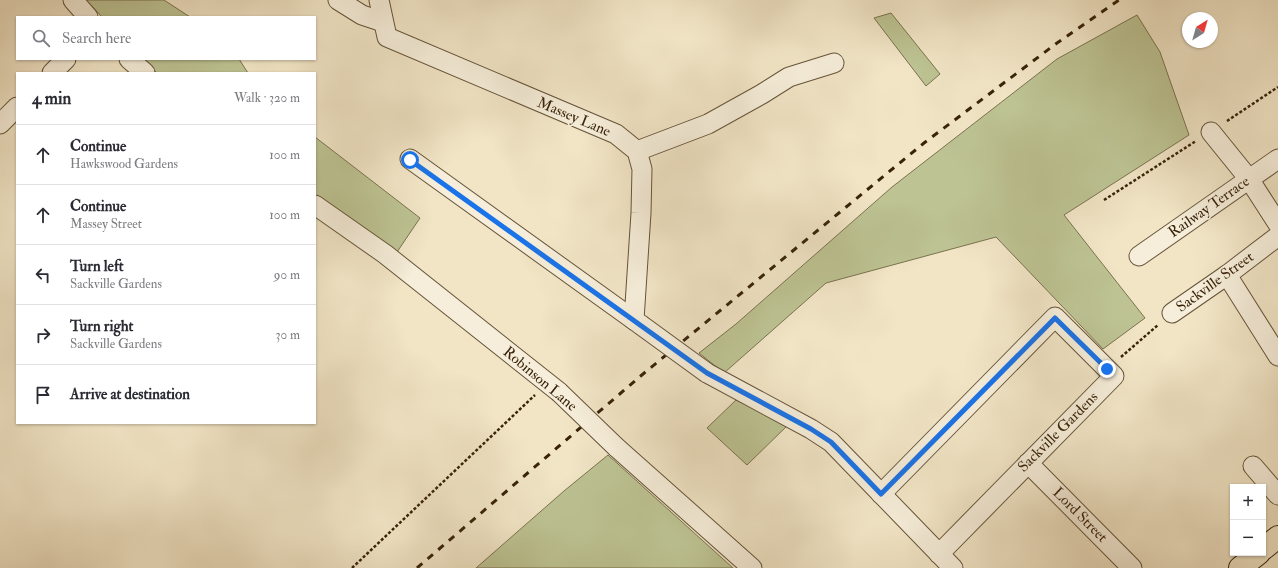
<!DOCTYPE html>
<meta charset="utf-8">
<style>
body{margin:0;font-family:"IM FELL Double Pica",serif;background:#f7f7f7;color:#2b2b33}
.controls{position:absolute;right:12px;bottom:12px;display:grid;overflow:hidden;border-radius:0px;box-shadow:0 1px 3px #0004}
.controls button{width:36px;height:36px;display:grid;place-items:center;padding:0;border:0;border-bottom:1px solid #e1e1e2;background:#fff;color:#2b2b33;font:20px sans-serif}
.compass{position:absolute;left:1182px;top:12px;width:36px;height:36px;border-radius:50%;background:#fff;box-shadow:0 1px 3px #0004;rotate:37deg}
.stop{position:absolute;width:12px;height:12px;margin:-9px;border:3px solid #1a73e8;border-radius:50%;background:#fff}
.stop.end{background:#1a73e8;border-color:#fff;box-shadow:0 1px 4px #0008}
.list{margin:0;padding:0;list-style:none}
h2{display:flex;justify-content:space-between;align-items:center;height:52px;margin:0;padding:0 16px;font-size:17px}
h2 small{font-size:13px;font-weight:400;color:#7c7c81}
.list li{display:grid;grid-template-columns:26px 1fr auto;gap:12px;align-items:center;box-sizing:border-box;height:60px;padding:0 16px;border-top:1px solid #e1e1e2}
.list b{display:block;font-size:15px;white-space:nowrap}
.list p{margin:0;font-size:13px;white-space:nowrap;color:#7c7c81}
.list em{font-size:13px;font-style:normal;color:#7c7c81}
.icon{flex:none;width:22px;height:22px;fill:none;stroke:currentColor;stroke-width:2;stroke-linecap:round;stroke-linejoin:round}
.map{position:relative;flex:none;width:1278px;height:568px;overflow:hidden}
.search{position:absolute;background:#fff;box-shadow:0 1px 3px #0004;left:16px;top:16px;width:300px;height:44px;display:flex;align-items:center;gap:10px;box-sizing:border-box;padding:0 14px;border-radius:0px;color:#7c7c81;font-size:15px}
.panel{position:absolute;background:#fff;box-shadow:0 1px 3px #0004;left:16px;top:72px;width:300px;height:352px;border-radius:0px}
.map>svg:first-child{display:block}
.green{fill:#bdc393;stroke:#7a734e}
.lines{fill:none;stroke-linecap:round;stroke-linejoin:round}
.minor-casing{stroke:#665439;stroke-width:21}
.highway-casing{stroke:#38230a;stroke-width:24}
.path{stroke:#38230a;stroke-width:2.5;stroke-dasharray:3 2;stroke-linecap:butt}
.minor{stroke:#f6eeda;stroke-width:19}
.highway{stroke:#f1e5c6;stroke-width:22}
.rail{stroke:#38230a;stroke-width:3;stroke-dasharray:7 7;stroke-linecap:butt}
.minor-bridge-casing{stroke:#665439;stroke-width:21;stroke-linecap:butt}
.minor-bridge{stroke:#f6eeda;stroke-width:19}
.route{stroke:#1a73e8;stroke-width:5}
.labels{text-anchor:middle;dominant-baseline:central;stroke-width:3.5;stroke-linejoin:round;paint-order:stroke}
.street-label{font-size:15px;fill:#38230a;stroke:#f6eeda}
</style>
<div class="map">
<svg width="1278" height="568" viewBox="0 0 1278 568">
<rect width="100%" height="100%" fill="#f1e5c6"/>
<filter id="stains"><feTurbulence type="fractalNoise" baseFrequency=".005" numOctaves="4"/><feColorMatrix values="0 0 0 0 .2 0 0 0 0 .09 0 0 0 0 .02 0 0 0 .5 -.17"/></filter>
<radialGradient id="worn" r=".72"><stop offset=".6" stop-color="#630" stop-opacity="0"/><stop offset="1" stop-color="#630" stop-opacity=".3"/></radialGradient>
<g class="green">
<path d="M86 0H164L190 17H102Z"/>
<path d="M891 13 940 74 926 86 874 18Z"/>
<path d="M1137 15 1160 52 1189 135 1064 215 1145 318 1103 349 996 237 826 283 724 373 699 353 736 324 892 187 1057 59Z"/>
<path d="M143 59H239L248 73H157Z"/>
<path d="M315 137 420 218 395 255 315 199Z"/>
<path d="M736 400 789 424 747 465 707 428Z"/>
<path d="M608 455 733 568H476L564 491Z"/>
</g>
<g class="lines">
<g class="minor-casing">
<g id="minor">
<path d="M73 0 88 17"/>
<path d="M338 0 362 15 383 22"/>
<path d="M379 0 387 37 616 134 637 151 642 169 641 213 634 320"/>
<path d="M129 59 145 73"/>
<path d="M52 73 66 59"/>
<path d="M0 124 17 107"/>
<path d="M1211 132 1249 179 1278 224"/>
<path d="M637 151 708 124 762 94 789 77 834 63"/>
<path d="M410 159 641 325"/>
<path d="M315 205 385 254 559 392"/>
<path d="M1139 256 1278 159"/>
<path d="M1227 275 1278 356"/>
<path d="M1172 313 1227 275 1278 236"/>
<path d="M707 373 811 429 831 442 953 568"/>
<path d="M616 447 752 568"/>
<path d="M1028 463 1132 568"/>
<path d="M1253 466 1278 495"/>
<path d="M881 494 1055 317 1114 376 939 554"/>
</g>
</g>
<g class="highway-casing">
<g id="highway">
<path d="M1263 549 1278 537"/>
<path d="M1240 568 1259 553"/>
</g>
</g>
<g class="path">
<path d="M1227 121 1278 87"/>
<path d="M1104 200 1196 141"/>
<path d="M1121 357 1158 325"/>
<path d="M352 568 535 395"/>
</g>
<use href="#minor" class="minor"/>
<use href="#highway" class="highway"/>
<path class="rail" d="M417 568 643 374 924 143 1057 43 1119 0"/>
<g class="minor-bridge-casing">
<g id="minor-bridge">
<path d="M641 325 707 373"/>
<path d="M559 392 616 447"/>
</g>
</g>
<use href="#minor-bridge" class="minor-bridge"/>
</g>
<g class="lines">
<path class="route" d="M410 160 707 373 811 429 831 442 881 494 1055 318 1107 369"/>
</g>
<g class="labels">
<g class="street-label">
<text transform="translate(574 117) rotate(23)">Massey Lane</text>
<text transform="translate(1209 207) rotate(-35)">Railway Terrace</text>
<text transform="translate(1215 282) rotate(-36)">Sackville Street</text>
<text transform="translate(540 379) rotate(40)">Robinson Lane</text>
<text transform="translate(1058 432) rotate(-45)">Sackville Gardens</text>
<text transform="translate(1080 515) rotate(45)">Lord Street</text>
</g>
</g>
<rect width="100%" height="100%" filter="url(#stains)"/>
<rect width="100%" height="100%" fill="url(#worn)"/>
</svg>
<div class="controls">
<button>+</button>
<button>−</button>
</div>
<svg class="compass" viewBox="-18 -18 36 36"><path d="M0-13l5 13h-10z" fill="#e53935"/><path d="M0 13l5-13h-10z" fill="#7c7c81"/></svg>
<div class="stop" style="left:410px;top:160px"></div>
<div class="stop end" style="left:1107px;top:369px"></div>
<div class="search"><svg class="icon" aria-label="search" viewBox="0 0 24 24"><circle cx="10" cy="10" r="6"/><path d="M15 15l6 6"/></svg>Search here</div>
<section class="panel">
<h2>4 min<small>Walk · 320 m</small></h2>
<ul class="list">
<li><svg class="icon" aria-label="ahead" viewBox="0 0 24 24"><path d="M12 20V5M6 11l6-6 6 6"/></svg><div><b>Continue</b><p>Hawkswood Gardens</p></div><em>100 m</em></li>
<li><svg class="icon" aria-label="ahead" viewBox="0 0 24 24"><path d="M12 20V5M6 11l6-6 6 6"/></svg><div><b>Continue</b><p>Massey Street</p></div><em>100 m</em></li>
<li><svg class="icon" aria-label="left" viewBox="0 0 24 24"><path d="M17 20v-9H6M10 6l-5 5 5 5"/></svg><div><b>Turn left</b><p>Sackville Gardens</p></div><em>90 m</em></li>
<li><svg class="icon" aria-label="right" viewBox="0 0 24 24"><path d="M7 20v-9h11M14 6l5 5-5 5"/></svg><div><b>Turn right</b><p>Sackville Gardens</p></div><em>30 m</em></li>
<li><svg class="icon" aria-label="arrive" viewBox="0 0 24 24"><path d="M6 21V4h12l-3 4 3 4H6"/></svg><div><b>Arrive at destination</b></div></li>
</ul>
</section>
</div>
